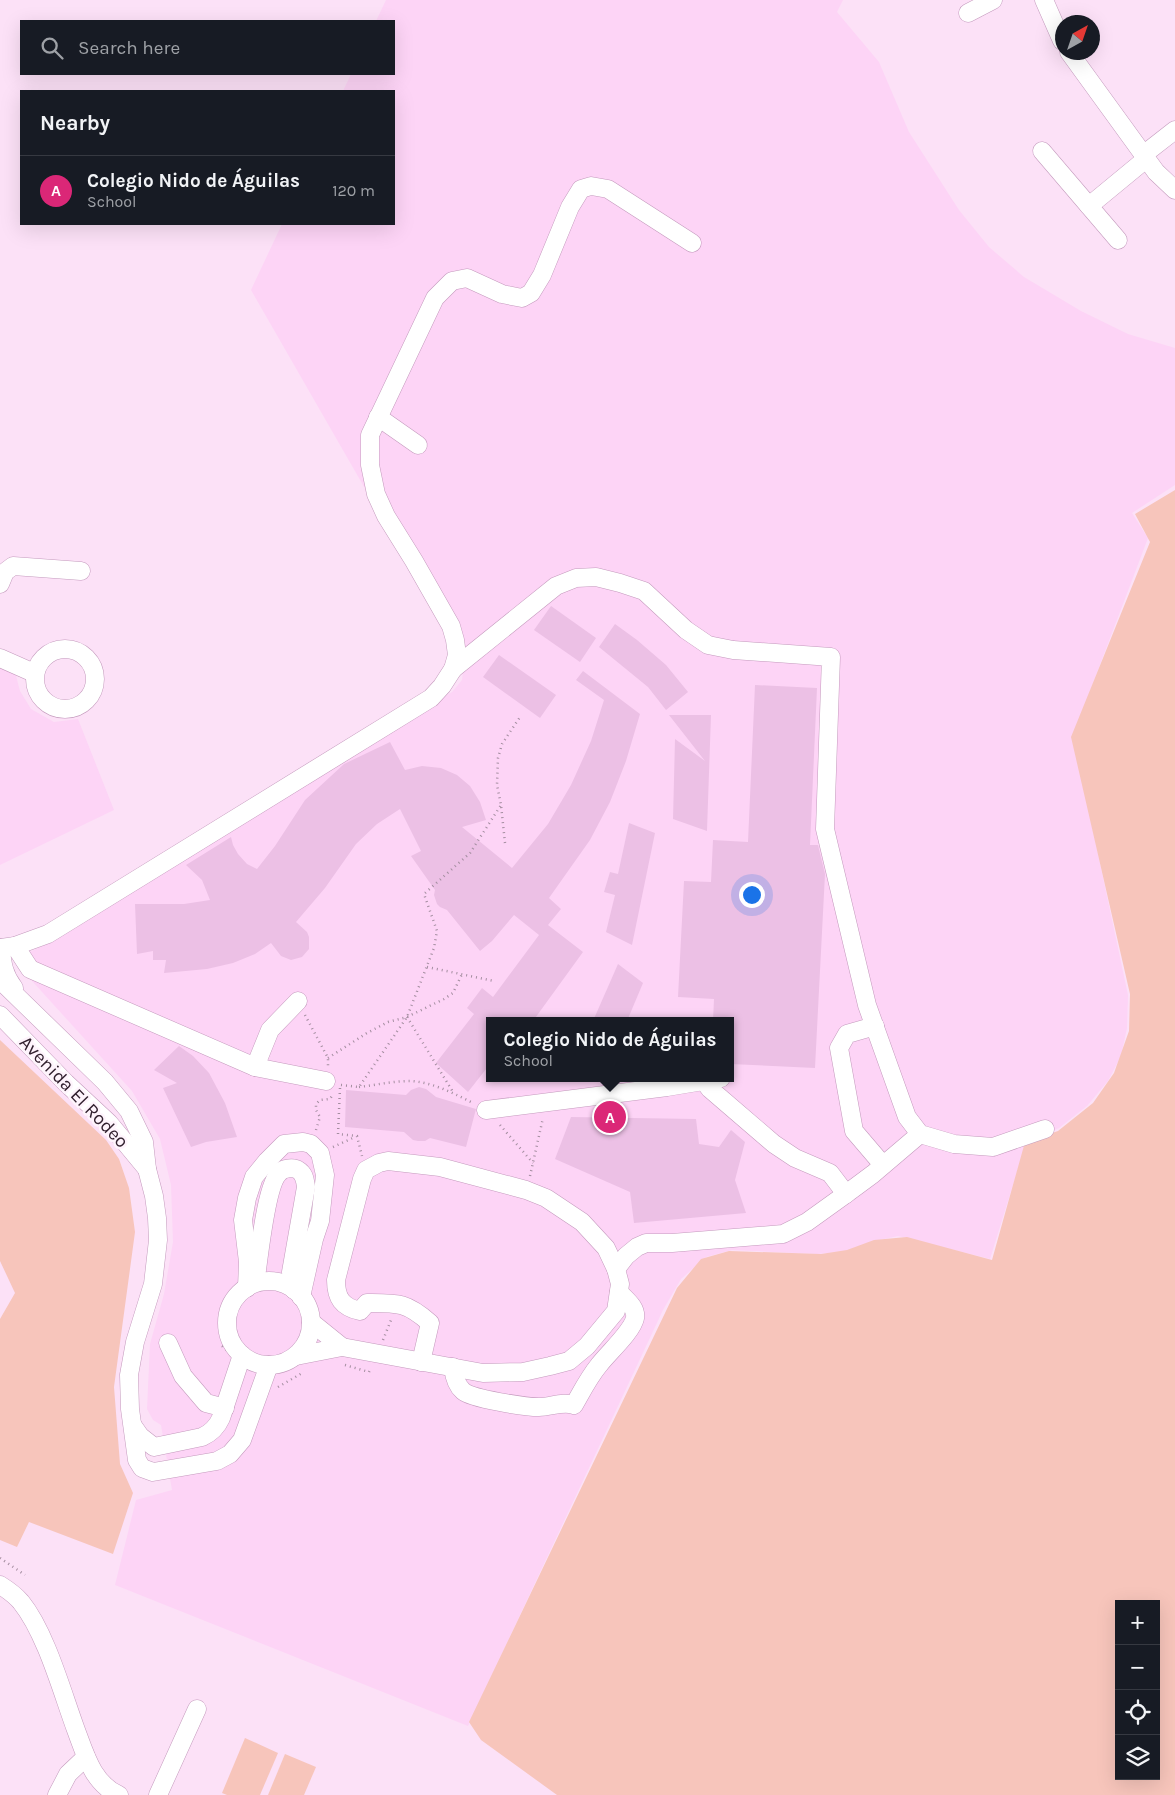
<!DOCTYPE html>
<meta charset="utf-8">
<style>
body{margin:0;font-family:Karla,sans-serif;background:#20242c;color:#f1f3f6}
.controls{position:absolute;right:15px;bottom:15px;display:grid;overflow:hidden;border-radius:0px;box-shadow:0 5px 20px #0002}
.controls button{width:45px;height:45px;display:grid;place-items:center;padding:0;border:0;border-bottom:1px solid #363941;background:#171b24;color:#f1f3f6;font:25px sans-serif}
.compass{position:absolute;left:1055px;top:15px;width:45px;height:45px;border-radius:50%;background:#171b24;box-shadow:0 5px 20px #0002;rotate:40deg}
.you{position:absolute;left:751px;top:894px;width:18px;height:18px;margin:-12px;border:4px solid #fff;border-radius:50%;background:#1a73e8;box-shadow:0 0 0 8px #1a73e833}
.badge{display:grid;place-items:center;width:32px;height:32px;border-radius:50%;background:#db2777;color:#fff;font-size:16px;font-weight:700}
.pin{position:absolute;translate:-50% -50%;border:2px solid #fff;box-shadow:0 1px 5px #0006}
.popup{position:absolute;left:486px;top:1017px;width:248px;height:65px;box-sizing:border-box;display:grid;place-content:center;border-radius:0px;background:#171b24;filter:drop-shadow(0 1px 4px #0005);font-size:16px;white-space:nowrap;color:#9ea1a6}
.popup b{font-size:19px;color:#f1f3f6}
.popup::after{content:'';position:absolute;left:50%;top:100%;margin-left:-10px;border:10px solid transparent;border-top-color:#171b24}
.list{margin:0;padding:0;list-style:none}
h2{display:flex;justify-content:space-between;align-items:center;height:65px;margin:0;padding:0 20px;font-size:21px}
h2 small{font-size:16px;font-weight:400;color:#9ea1a6}
.list li{display:grid;grid-template-columns:32px 1fr auto;gap:15px;align-items:center;box-sizing:border-box;height:70px;padding:0 20px;border-top:1px solid #363941}
.list b{display:block;font-size:19px;white-space:nowrap}
.list p{margin:0;font-size:16px;white-space:nowrap;color:#9ea1a6}
.list em{font-size:16px;font-style:normal;color:#9ea1a6}
.icon{flex:none;width:28px;height:28px;fill:none;stroke:currentColor;stroke-width:2;stroke-linecap:round;stroke-linejoin:round}
.map{position:relative;flex:none;width:1175px;height:1795px;overflow:hidden}
.search{position:absolute;background:#171b24;box-shadow:0 5px 20px #0002;left:20px;top:20px;width:375px;height:55px;display:flex;align-items:center;gap:12px;box-sizing:border-box;padding:0 18px;border-radius:0px;color:#9ea1a6;font-size:19px}
.panel{position:absolute;background:#171b24;box-shadow:0 5px 20px #0002;left:20px;top:90px;width:375px;height:135px;border-radius:0px}
.map>svg:first-child{display:block}
.built{fill:#fdd4f6;fill-rule:evenodd}
.green{fill:#f7c5bb;fill-rule:evenodd}
.building{fill:#ecc0e5}
.lines{fill:none;stroke-linecap:round;stroke-linejoin:round}
.minor-casing{stroke:#c49abd;stroke-width:19}
.path{stroke:#a48ea0;stroke-width:2.5;stroke-dasharray:1 4;stroke-linecap:butt}
.minor{stroke:#fff;stroke-width:18}
.labels{text-anchor:middle;dominant-baseline:central;stroke-width:5;stroke-linejoin:round;paint-order:stroke}
.street-label{font-size:19px;fill:#32212f;stroke:#fef4fc}
</style>
<div class="map">
<svg width="1175" height="1795" viewBox="0 0 1175 1795">
<rect width="100%" height="100%" fill="#fce1f7"/>
<g class="built">
<path d="M386 0H843L837 12 879 62 909 132 959 210 989 247 1024 277 1081 311 1128 334 1175 348V485L1132 513 1148 538 1073 736 1128 995 1127 1028 1121 1056 1108 1081 1087 1106 1059 1128 1026 1143 990 1259 898 1236 875 1241 849 1251 818 1254 732 1250 706 1257 681 1279 663 1310 468 1726 115 1585 136 1500 172 1490 161 1425 153 1420 147 1409 150 1344 164 1294 173 1242 171 1185 160 1139 132 1091 13 960 61 937 452 692 462 680 465 653 367 492 251 290 282 224H394V91H343L351 74H394V21H376ZM490 1021H730V1078H490Z"/>
<path d="M0 664 14 668 20 691 31 709 54 722 78 719 114 810 0 865Z"/>
</g>
<g class="green">
<path d="M1175 490V1795H557L481 1740 469 1722 677 1288 701 1259 729 1251 821 1254 847 1250 874 1240 907 1237 992 1260 1025 1142 1058 1131 1093 1103 1114 1073 1129 1031 1130 994 1071 737 1150 542 1135 514ZM1119 1604H1156V1776H1119Z"/>
<path d="M0 1040 106 1140 119 1159 129 1188 135 1232 114 1387 120 1464 133 1493 113 1554 29 1522 17 1547 0 1540V1319L15 1293 0 1261Z"/>
<path d="M245 1738 278 1753 260 1795H227L222 1793Z"/>
<path d="M285 1754 316 1767 304 1795H268Z"/>
</g>
<g class="building">
<path d="M551 606 596 638 580 662 534 630Z"/>
<path d="M615 624 637 640 666 665 688 692 666 710 648 687 599 647Z"/>
<path d="M499 655 556 695 540 718 483 677Z"/>
<path d="M583 671 640 714 626 761 610 802 590 840 549 898 561 909 548 925 583 952 533 1021H490V1064L468 1092 436 1063 474 1014 467 1008 482 988 493 997 539 935 514 915 492 941 480 951 447 910 440 907 437 904 434 895 435 890 411 856 421 851 400 809 377 824 356 844 325 888 296 922 307 932 309 937V949L302 957 291 960 281 956 271 943 255 954 233 963 207 969 164 973 166 960H153V951L137 954 135 904H184L210 900 202 880 186 865 231 837 233 845 238 854 247 864 257 869 275 846 305 800 344 764 390 742 405 770 422 766 441 768 457 775 470 786 480 802 486 820 462 827 512 868 548 824 571 785 591 741 604 700 576 680Z"/>
<path d="M755 685 817 688 810 845H818L825 874 815 1068 730 1064V1021H713L714 999 678 997 684 881 711 882 713 840 748 842Z"/>
<path d="M669 715H711L707 831 673 819 675 739 705 761Z"/>
<path d="M629 823 655 833 632 945 606 932 615 895 604 892 610 872 618 874Z"/>
<path d="M618 964 643 983 627 1021H593Z"/>
<path d="M179 1046 193 1056 209 1073 225 1103 237 1137 206 1142 191 1147 163 1088 177 1083 154 1070Z"/>
<path d="M419 1087 426 1089 436 1097 476 1109 466 1147 430 1138 425 1141H418L413 1140 404 1132 345 1127 346 1090 406 1095 411 1090Z"/>
<path d="M571 1117 696 1119 699 1144 719 1147 731 1130 745 1142 735 1180 746 1213 634 1223 630 1192 555 1159Z"/>
</g>
<g class="lines">
<g class="minor-casing">
<g id="minor">
<path d="M1044 0 1062 41"/>
<path d="M968 13 993 0"/>
<path d="M1069 52 1156 172 1175 190"/>
<path d="M1042 151 1118 240"/>
<path d="M1143 155 1175 130"/>
<path d="M1089 206 1146 159"/>
<path d="M378 417 418 445"/>
<path d="M0 584 5 572 13 566 81 571"/>
<circle cx="65" cy="679" r="30"/>
<path d="M0 658 34 673"/>
<path d="M453 669 556 586 576 578 596 577 620 583 644 591 686 630 708 645 733 650 831 657 825 829 867 1005 907 1117 920 1134 954 1144 993 1147 1045 1129"/>
<path d="M15 946 30 969 255 1067 270 1030 298 1001"/>
<path d="M0 948 15 946 48 934 431 698 442 686 453 669 457 655 455 640 451 626 414 561 386 516 376 494 370 465V435L435 298 452 281 467 278 502 294 522 298 531 293 542 275 570 207 581 189 591 186 608 189 692 243"/>
<path d="M1 948C2 964 4 975 14 988"/>
<path d="M0 980 105 1082 129 1111 144 1142 147 1169 154 1196 157 1218 158 1240 153 1284 135 1342 129 1375 130 1409 137 1460 142 1468 153 1472 217 1461 230 1454 242 1440 269 1365"/>
<path d="M0 1015 66 1083 109 1123 147 1169"/>
<path d="M875 1026 847 1034 839 1048 854 1131 883 1165"/>
<path d="M255 1067 326 1081"/>
<path d="M704 1081 710 1089 774 1144 795 1158 830 1173 846 1194"/>
<path d="M486 1110 667 1087 721 1078"/>
<path d="M256 1277C259 1258 266 1183 280 1172 284 1168 294 1167 298 1170 305 1174 305 1181 306 1187L291 1272 294 1290"/>
<circle cx="269" cy="1323" r="42"/>
<path d="M247 1288 248 1262 243 1220 247 1198 254 1177 267 1161 284 1144 303 1142 311 1144 320 1153 325 1175 320 1221 314 1239 301 1297"/>
<path d="M311 1322 342 1347"/>
<path d="M168 1343 183 1376 206 1403 225 1408"/>
<path d="M296 1356 342 1347 483 1373 523 1372 550 1366 569 1361 587 1346 616 1311 620 1284 616 1269 626 1256 637 1247 646 1243H672L783 1234 807 1222 846 1194 873 1174 920 1134"/>
<path d="M421 1362 430 1323C406 1302 398 1303 367 1303L360 1311C342 1307 336 1298 336 1280L362 1179 366 1170 379 1163 388 1161 440 1167 526 1190 546 1198 582 1222 606 1248 616 1269"/>
<path d="M453 1367C454 1376 456 1385 463 1391 472 1399 526 1407 539 1407 551 1407 563 1401 574 1405 582 1391 589 1377 599 1365 608 1353 632 1332 635 1318 637 1307 625 1299 619 1292"/>
<path d="M133 1426 140 1436 154 1447 202 1437C211 1433 217 1427 221 1418L242 1355"/>
<path d="M0 1585C8 1590 15 1595 21 1602 46 1633 62 1692 76 1730 85 1754 93 1784 119 1795"/>
<path d="M57 1795 68 1774 86 1757"/>
<path d="M158 1795 197 1709"/>
</g>
</g>
<g class="path">
<path d="M505 843 501 805 497 785 498 758 502 744 520 717"/>
<path d="M427 967 494 981"/>
<path d="M305 1015 328 1058V1066"/>
<path d="M407 1017 453 1092"/>
<path d="M328 1058 367 1033 388 1022 407 1017 444 999 453 993 462 974"/>
<path d="M341 1085 359 1087 407 1017 434 948 437 931 424 894 470 853 501 805"/>
<path d="M359 1087C376 1085 393 1081 410 1081 432 1082 453 1093 473 1103"/>
<path d="M340 1088 338 1134 357 1136 362 1156"/>
<path d="M500 1125 533 1163"/>
<path d="M316 1130 320 1117 316 1110V1104L320 1100 330 1099 332 1096"/>
<path d="M333 1147 355 1137"/>
<path d="M530 1176 543 1118"/>
<path d="M383 1340 391 1320"/>
<path d="M222 1346 227 1350"/>
<path d="M345 1365 369 1372 371 1368"/>
<path d="M278 1387 304 1372"/>
<path d="M0 1558 25 1575"/>
</g>
<use href="#minor" class="minor"/>
</g>
<g class="labels">
<g class="street-label">
<text transform="translate(74 1092) rotate(46)">Avenida El Rodeo</text>
</g>
</g>
</svg>
<div class="controls">
<button>+</button>
<button>−</button>
<button><svg class="icon" aria-label="locate" viewBox="0 0 24 24"><circle cx="12" cy="12" r="6"/><path d="M12 2v4M12 18v4M2 12h4M18 12h4"/></svg></button>
<button><svg class="icon" aria-label="layers" viewBox="0 0 24 24"><path d="M12 4l9 5-9 5-9-5zM3 14l9 5 9-5"/></svg></button>
</div>
<svg class="compass" viewBox="-18 -18 36 36"><path d="M0-13l5 13h-10z" fill="#e53935"/><path d="M0 13l5-13h-10z" fill="#9ea1a6"/></svg>
<div class="you"></div>
<div class="pin badge" style="left:610px;top:1117px">A</div>
<div class="popup"><b>Colegio Nido de Águilas</b>School</div>
<div class="search"><svg class="icon" aria-label="search" viewBox="0 0 24 24"><circle cx="10" cy="10" r="6"/><path d="M15 15l6 6"/></svg>Search here</div>
<section class="panel">
<h2>Nearby<small></small></h2>
<ul class="list">
<li><span class="badge">A</span><div><b>Colegio Nido de Águilas</b><p>School</p></div><em>120 m</em></li>
</ul>
</section>
</div>
